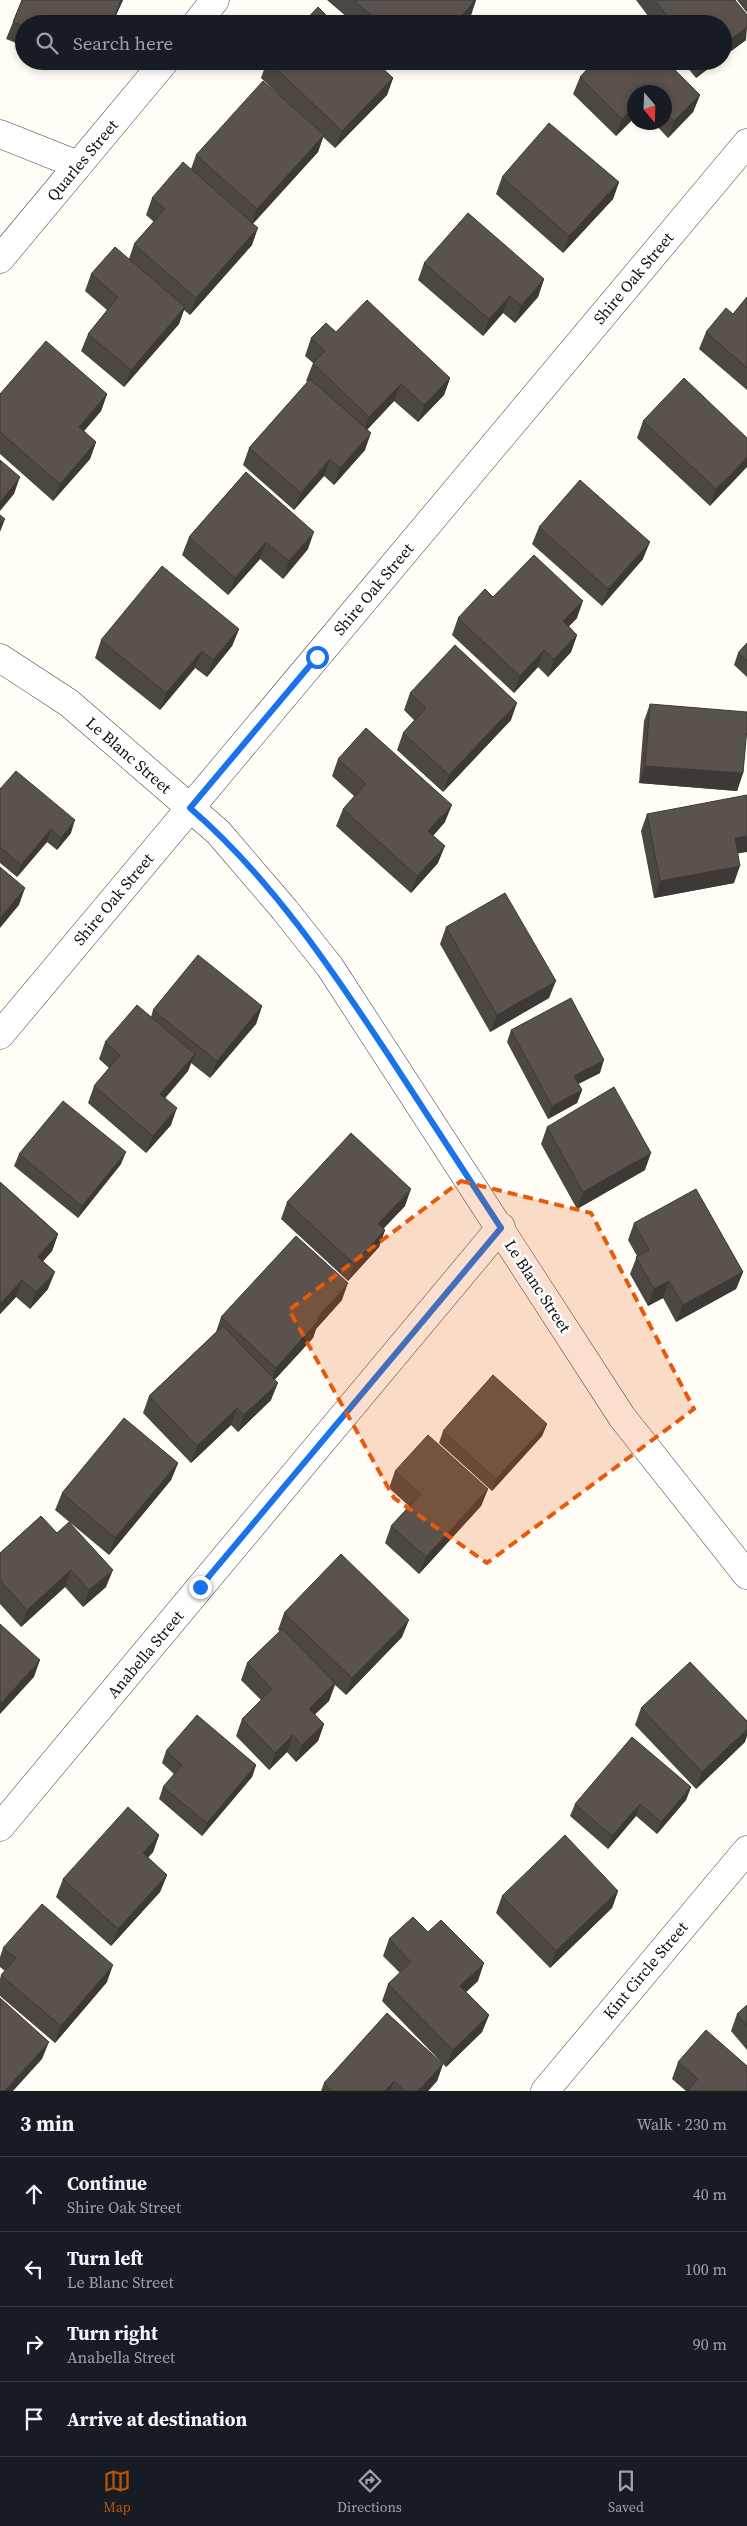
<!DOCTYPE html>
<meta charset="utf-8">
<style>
body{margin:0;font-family:"Source Serif 4",serif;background:#242831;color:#f1f3f6}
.compass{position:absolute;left:627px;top:85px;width:45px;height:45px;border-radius:50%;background:#171b24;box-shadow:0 2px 8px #0003;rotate:161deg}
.stop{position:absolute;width:15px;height:15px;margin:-11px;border:4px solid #1a73e8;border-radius:50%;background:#fff}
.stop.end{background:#1a73e8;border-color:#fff;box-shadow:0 1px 5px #0008}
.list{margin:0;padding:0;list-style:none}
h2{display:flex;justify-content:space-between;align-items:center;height:65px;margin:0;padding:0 20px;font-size:21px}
h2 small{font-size:16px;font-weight:400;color:#9ea1a6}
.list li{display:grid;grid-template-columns:32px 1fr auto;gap:15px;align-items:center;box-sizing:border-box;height:75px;padding:0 20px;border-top:1px solid #363941}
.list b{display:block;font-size:19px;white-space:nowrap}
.list p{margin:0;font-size:16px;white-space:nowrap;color:#9ea1a6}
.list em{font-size:16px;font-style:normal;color:#9ea1a6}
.icon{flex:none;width:28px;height:28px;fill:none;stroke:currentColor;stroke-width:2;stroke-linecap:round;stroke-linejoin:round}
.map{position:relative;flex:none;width:747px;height:2091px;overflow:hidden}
.search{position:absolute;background:#171b24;box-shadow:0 2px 8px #0003;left:15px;right:15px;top:15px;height:55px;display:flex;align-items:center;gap:12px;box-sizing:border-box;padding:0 18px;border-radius:28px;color:#9ea1a6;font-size:19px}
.sheet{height:365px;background:#171b24}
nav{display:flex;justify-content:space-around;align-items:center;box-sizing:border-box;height:70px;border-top:1px solid #363941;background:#171b24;font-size:14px;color:#9ea1a6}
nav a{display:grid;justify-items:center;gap:2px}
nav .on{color:#b45309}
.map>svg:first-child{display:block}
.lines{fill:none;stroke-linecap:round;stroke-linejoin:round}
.street-casing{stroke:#444;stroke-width:29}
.street{stroke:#fff;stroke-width:28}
.wall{fill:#4d4742}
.shaded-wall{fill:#3f3936}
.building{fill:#5a524d;stroke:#3f3936}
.route{stroke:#1a73e8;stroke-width:6}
.marked{fill:#e8590c;fill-opacity:0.2;stroke:#e8590c;stroke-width:4;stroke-dasharray:10 6;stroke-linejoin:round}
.labels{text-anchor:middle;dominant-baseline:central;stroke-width:5;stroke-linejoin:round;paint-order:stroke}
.street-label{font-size:16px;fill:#111;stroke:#fff}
</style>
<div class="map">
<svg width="747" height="2091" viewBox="0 0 747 2091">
<rect width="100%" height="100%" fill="#fffdf5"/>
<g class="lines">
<g class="street-casing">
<g id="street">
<path d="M196 24 215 0"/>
<path d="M0 134 78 165"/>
<path d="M0 259 165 61"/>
<path d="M0 658 69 703 218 832 284 909 330 967 622 1417 747 1575"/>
<path d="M0 1035 747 143"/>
<path d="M0 1827 501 1227"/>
<path d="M545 2091 747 1850"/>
</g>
</g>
<use href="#street" class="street"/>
</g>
<g class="wall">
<path d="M22 0H123L112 24H24V46L6 39Z"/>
<path d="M327 0H476L471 15 463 24H355Z"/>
<path d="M636 0H735L746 40 723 57V24H654Z"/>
<path d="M737 0H747V13Z"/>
<path d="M267 61 393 78 387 95 335 148 323 137 318 152 253 223 252 245 190 315 184 310 179 324 124 387 81 351 88 334 107 310 85 291 91 274 129 259 134 244 154 222 146 215 152 198 191 169 196 155 281 97 261 78Z"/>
<path d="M595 61H666L700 95 693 112 668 138 653 122H664V92H634V118L616 136 573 94 580 77Z"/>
<path d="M682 61H718L696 78Z"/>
<path d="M502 177 619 182 613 199 563 253 496 194Z"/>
<path d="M424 263 544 279 538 297 515 323 503 313 483 336 418 280Z"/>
<path d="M747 297V390L699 349 706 332 733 314Z"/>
<path d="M336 332 450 378 444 395 418 422 394 401 367 430 365 450 334 485 324 476 294 510 243 465 249 448 308 382 306 381 313 363 305 356 311 338Z"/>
<path d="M0 394H107L101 411 84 431 96 442 90 459 53 501 0 454Z"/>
<path d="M643 421 747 438 710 506 637 438Z"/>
<path d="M246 472 308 549 283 579 260 559 228 595 182 555 189 537Z"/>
<path d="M539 527 643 559 602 606 532 544Z"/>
<path d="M493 597 577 618 569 626 577 635 571 652 548 677 538 667 514 693 452 635 458 618Z"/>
<path d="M239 629 232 646 207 677 195 668 160 710 95 658 101 640Z"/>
<path d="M747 643V677L734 665 738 653Z"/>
<path d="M410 693 511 720 443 792 397 750 403 733 414 720 404 710Z"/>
<path d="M650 704 743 773 737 791 639 783 644 721Z"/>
<path d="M338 759 445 822 433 836 438 863 411 893 336 826 343 809 354 796 332 776Z"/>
<path d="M0 789 71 833 57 850 47 842 17 877 0 863Z"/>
<path d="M647 814 737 854 734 883 654 898 641 831Z"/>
<path d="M446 927 549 998 490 1032 440 944Z"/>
<path d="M262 1006 256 1024 210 1078 191 1063 188 1071 165 1098 171 1125 146 1153 88 1103 94 1086 109 1068 99 1059 105 1042 151 1017 153 1010Z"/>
<path d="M511 1030 600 1073 578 1084 582 1090 577 1103 548 1119 507 1042Z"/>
<path d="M547 1127 645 1170 577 1209 541 1144Z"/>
<path d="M19 1154 121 1164 78 1218 14 1166Z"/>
<path d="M0 1182 58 1234 52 1251 43 1261 48 1289 30 1309 16 1297 0 1314Z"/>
<path d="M287 1202 405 1206 383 1228 385 1230 379 1247 348 1281 281 1219Z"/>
<path d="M634 1223 743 1272 736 1289 676 1322 663 1298 648 1306 630 1274 637 1256 628 1240Z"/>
<path d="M342 1300 316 1329 313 1338 274 1380 271 1400 238 1432 231 1425 191 1463 143 1413 149 1396 216 1332 221 1317Z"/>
<path d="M547 1424 542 1436 492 1491 439 1443 443 1431Z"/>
<path d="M178 1463 171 1480 109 1555 55 1510 62 1493Z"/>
<path d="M395 1471 488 1489 481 1506 419 1574 385 1543 391 1526 409 1506 389 1488Z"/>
<path d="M41 1516 106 1587 83 1607 65 1587 21 1627 0 1604V1553Z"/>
<path d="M284 1613 402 1637 346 1695 335 1685 329 1701 315 1714 324 1724 318 1741 296 1762 287 1752 269 1770 236 1736 242 1719 261 1700 241 1680 247 1663 280 1631 278 1630Z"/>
<path d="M641 1708 745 1742 696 1789 635 1725Z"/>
<path d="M166 1751 256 1765 252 1777 202 1836 159 1799 163 1787 174 1774 162 1763Z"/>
<path d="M691 1787 686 1800 657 1834 636 1816 608 1849 570 1816 575 1804Z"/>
<path d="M159 1835 153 1852 148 1858 167 1875 160 1892 111 1946 56 1897 63 1879Z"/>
<path d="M618 1891 612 1908 550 1968 496 1913 502 1896Z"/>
<path d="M428 1932 478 1981 466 1992 489 2015 482 2032 446 2067 443 2064 437 2081 428 2091H321L324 2083 443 2064 382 2001 388 1984 400 1973 383 1956 389 1939Z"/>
<path d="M3 1948 107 1982 55 2043 0 1996V1979L1 1975 5 1971 0 1967V1957Z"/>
<path d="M747 2005V2050L731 2031 737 2014Z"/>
<path d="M678 2062 747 2091H686L672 2079Z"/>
</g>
<g class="shaded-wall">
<path d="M121 0H123L112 24H111Z"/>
<path d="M475 0H476L471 15 463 24H455Z"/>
<path d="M427 16 424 24H420Z"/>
<path d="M747 27 746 40 723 57V45Z"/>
<path d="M702 61H718L696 78Z"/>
<path d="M393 78 387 95 335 148 342 131Z"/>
<path d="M700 95 693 112 668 138 674 121Z"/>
<path d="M634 107V118L616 136 622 119Z"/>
<path d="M324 135 318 152 251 226 257 209Z"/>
<path d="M619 182 613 199 563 253 569 236Z"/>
<path d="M258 228 252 245 190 315 196 298Z"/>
<path d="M544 279 538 297 515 323 521 306Z"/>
<path d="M510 296 503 313 483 336 489 319Z"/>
<path d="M185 307 179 324 124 387 131 370Z"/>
<path d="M450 378 444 395 418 422 424 405Z"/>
<path d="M401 384 394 401 363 434 369 417Z"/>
<path d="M107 394 101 411 73 444 79 427Z"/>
<path d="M371 433 365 450 334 485 340 468Z"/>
<path d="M96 442 90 459 53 501 60 484Z"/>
<path d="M747 457V467L710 506 716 489Z"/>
<path d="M330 459 324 476 294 510 301 493Z"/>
<path d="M20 477 14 494 0 511V502Z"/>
<path d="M5 519 0 532V524Z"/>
<path d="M314 532 308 549 283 579 289 561Z"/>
<path d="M266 542 260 559 228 595 235 578Z"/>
<path d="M650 542 643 559 602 606 608 589Z"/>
<path d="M583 601 577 618 557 639 563 621Z"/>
<path d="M239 629 232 646 207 677 213 660Z"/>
<path d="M577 635 571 652 548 677 554 659Z"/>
<path d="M544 650 538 667 514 693 520 676Z"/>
<path d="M202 651 195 668 160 710 166 693Z"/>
<path d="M517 703 511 720 443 792 449 775Z"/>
<path d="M645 766 743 773 737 791 639 783Z"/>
<path d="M452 805 445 822 422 848 428 831Z"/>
<path d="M75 820 71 833 57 850 61 838Z"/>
<path d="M51 829 47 842 17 877 21 865Z"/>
<path d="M747 836V852L728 855 735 838Z"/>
<path d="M445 846 438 863 411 893 417 876Z"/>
<path d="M740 866 734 883 654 898 660 881Z"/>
<path d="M25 888 19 905 0 928V918Z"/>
<path d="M556 981 549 998 490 1032 497 1015Z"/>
<path d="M262 1006 256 1024 210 1078 217 1061Z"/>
<path d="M195 1054 188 1071 154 1111 160 1094Z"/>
<path d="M604 1060 600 1073 570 1088 574 1076Z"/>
<path d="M582 1090 577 1103 548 1119 552 1106Z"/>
<path d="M177 1108 171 1125 146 1153 153 1136Z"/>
<path d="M126 1152 121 1164 78 1218 82 1206Z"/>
<path d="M651 1153 645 1170 577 1209 583 1192Z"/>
<path d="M411 1189 405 1206 372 1241 378 1224Z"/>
<path d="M385 1230 379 1247 348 1281 354 1264Z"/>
<path d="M58 1234 52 1251 32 1274 38 1257Z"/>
<path d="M55 1272 48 1289 30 1309 36 1292Z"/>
<path d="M743 1272 736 1289 676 1322 683 1305Z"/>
<path d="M22 1280 16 1297 0 1314V1304Z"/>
<path d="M669 1281 663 1298 648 1306 654 1289Z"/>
<path d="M348 1283 342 1300 316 1329 313 1338 270 1385 276 1368 317 1318Z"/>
<path d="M278 1383 271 1400 238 1432 244 1415Z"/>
<path d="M237 1408 231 1425 191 1463 197 1446Z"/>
<path d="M547 1424 542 1436 492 1491 496 1479Z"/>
<path d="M178 1463 171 1480 109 1555 115 1538Z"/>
<path d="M488 1489 481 1506 419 1574 426 1557Z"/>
<path d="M71 1570 65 1587 21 1627 27 1610Z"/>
<path d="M113 1570 106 1587 83 1607 89 1590Z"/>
<path d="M409 1620 402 1637 346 1695 352 1678Z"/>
<path d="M40 1660 34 1677 0 1714V1704Z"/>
<path d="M335 1683 329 1701 303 1726 309 1709Z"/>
<path d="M324 1724 318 1741 296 1762 302 1745Z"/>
<path d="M747 1729V1736L745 1742 696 1789 702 1772Z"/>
<path d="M293 1735 287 1752 269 1770 275 1753Z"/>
<path d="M256 1765 252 1777 202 1836 207 1823Z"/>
<path d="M691 1787 686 1800 657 1834 661 1822Z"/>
<path d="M640 1804 636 1816 608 1849 612 1836Z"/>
<path d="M159 1835 153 1852 136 1870 143 1853Z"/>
<path d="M167 1875 160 1892 111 1946 118 1929Z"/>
<path d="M618 1891 612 1908 550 1968 556 1951Z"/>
<path d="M484 1963 478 1981 454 2003 460 1986Z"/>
<path d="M113 1965 107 1982 55 2043 61 2026Z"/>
<path d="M489 2015 482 2032 446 2067 453 2050Z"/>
<path d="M49 2042 42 2059 13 2091H4Z"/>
<path d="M443 2064 437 2081 428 2091H418Z"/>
<path d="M394 2081 390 2091H385Z"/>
</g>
<g class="building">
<path d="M22 0H121L111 24H24V26L13 22Z"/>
<path d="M354 0H475L455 24H435L427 16 420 24H381Z"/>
<path d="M655 0H735L747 15V27L723 45V24H673Z"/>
<path d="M318 7 335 24H302Z"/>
<path d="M268 61H375L393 78 342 131Z"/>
<path d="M595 61H666L700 95 674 121 664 111V92H634V107L622 119 580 77Z"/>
<path d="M263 81 324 135 257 209 196 155Z"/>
<path d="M549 123 619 182 569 236 502 177Z"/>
<path d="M183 162 258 228 196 298 134 244 165 209 152 198Z"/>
<path d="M468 213 544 279 521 306 510 296 489 319 424 263Z"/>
<path d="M115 247 185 307 131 370 88 334 118 297 91 274Z"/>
<path d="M747 297V368L706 332 726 308 733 314Z"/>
<path d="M367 300 450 378 424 405 401 384 369 417 313 363 325 351 311 338 326 323 336 332Z"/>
<path d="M46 341 107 394 79 427 96 442 60 484 0 432V394Z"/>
<path d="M684 378 747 438V457L716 489 643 421Z"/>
<path d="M310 379 371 433 340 468 330 459 301 493 249 448Z"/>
<path d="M0 460 20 477 0 502Z"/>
<path d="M246 472 314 532 289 561 266 542 235 578 189 537Z"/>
<path d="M580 480 650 542 608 589 539 527Z"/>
<path d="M0 515 5 519 0 524Z"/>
<path d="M534 555 583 601 563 621 577 635 554 659 544 650 520 676 458 618 485 589 493 597Z"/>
<path d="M162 566 239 629 213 660 202 651 166 693 101 640Z"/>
<path d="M747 643V661L738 653Z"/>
<path d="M455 645 517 703 449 775 403 733 426 708 410 693Z"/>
<path d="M650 704 747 712V729L743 773 645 766Z"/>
<path d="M366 728 452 805 428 831 445 846 417 876 343 809 366 784 338 759Z"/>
<path d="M16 771 75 820 61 838 51 829 21 865 0 847V789Z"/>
<path d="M747 795V836L735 838 740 866 660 881 647 814Z"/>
<path d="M0 867 25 888 0 918Z"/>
<path d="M505 893 556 981 497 1015 446 927Z"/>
<path d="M198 955 262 1006 217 1061 153 1010Z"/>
<path d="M571 998 604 1060 574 1076 582 1090 552 1106 511 1030Z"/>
<path d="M137 1005 195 1054 160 1094 177 1108 153 1136 94 1086 120 1055 105 1042Z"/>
<path d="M614 1087 651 1153 583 1192 547 1127Z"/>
<path d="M63 1101 126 1152 82 1206 19 1154Z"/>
<path d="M351 1133 411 1189 378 1224 385 1230 354 1264 287 1202Z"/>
<path d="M0 1182 58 1234 38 1257 55 1272 36 1292 22 1280 0 1304Z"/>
<path d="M696 1189 743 1272 683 1305 669 1281 654 1289 636 1257 649 1250 634 1223Z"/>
<path d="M296 1236 348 1283 317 1318 319 1320 276 1368 221 1317Z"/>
<path d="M223 1326 278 1383 244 1415 237 1408 197 1446 149 1396Z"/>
<path d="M493 1375 547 1424 496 1479 443 1431Z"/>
<path d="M124 1418 178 1463 115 1538 62 1493Z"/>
<path d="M428 1435 488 1489 426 1557 391 1526 421 1494 395 1471Z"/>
<path d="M41 1516 57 1533 69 1522 113 1570 89 1590 71 1570 27 1610 0 1580V1553Z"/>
<path d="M341 1554 409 1620 352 1678 284 1613Z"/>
<path d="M0 1624 40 1660 0 1704Z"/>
<path d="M282 1629 335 1683 309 1709 324 1724 302 1745 293 1735 275 1753 242 1719 272 1689 247 1663Z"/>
<path d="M690 1662 747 1721V1729L702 1772 641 1708Z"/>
<path d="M197 1715 256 1765 207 1823 163 1787 182 1765 166 1751Z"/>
<path d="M632 1737 691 1787 661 1822 640 1804 612 1836 575 1804Z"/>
<path d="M128 1807 159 1835 143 1853 167 1875 118 1929 63 1879Z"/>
<path d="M565 1835 618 1891 556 1951 502 1896Z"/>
<path d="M42 1904 113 1965 61 2026 1 1975 16 1958 3 1948Z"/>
<path d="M413 1917 428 1932 441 1920 484 1963 460 1986 489 2015 453 2050 388 1984 411 1962 389 1939Z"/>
<path d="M0 1998 49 2042 4 2091H0Z"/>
<path d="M747 2005V2026L737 2014Z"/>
<path d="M387 2013 443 2064 418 2091H405L394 2081 385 2091H332L324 2083Z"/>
<path d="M706 2030 747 2066V2091H687L698 2079 678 2062Z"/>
</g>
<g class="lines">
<path class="route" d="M200 1587 501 1228C463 1170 426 1113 389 1056 331 968 270 877 190 808L317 657"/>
</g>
<path class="marked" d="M461 1181 591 1213 694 1409 487 1563 394 1498 289 1310Z"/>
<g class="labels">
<g class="street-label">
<text transform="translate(82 160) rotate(-50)">Quarles Street</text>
<text transform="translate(633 278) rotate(-50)">Shire Oak Street</text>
<text transform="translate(373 589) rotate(-50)">Shire Oak Street</text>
<text transform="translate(129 755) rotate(41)">Le Blanc Street</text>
<text transform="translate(113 899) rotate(-50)">Shire Oak Street</text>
<text transform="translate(538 1286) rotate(57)">Le Blanc Street</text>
<text transform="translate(145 1654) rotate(-50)">Anabella Street</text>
<text transform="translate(645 1970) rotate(-50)">Kint Circle Street</text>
</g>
</g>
</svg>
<svg class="compass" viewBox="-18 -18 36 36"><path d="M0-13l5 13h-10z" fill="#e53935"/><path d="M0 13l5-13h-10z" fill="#9ea1a6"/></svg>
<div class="stop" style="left:317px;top:657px"></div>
<div class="stop end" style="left:200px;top:1587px"></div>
<div class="search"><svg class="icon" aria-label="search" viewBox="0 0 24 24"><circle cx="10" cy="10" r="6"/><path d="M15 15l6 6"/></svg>Search here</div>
</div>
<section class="sheet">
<h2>3 min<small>Walk · 230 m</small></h2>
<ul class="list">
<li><svg class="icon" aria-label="ahead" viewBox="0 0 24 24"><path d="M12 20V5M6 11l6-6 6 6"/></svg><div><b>Continue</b><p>Shire Oak Street</p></div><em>40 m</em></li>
<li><svg class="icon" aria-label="left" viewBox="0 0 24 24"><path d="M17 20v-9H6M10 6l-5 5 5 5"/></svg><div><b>Turn left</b><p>Le Blanc Street</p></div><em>100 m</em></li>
<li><svg class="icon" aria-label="right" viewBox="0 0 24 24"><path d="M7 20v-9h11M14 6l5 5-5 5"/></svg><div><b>Turn right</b><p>Anabella Street</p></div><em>90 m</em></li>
<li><svg class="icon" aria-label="arrive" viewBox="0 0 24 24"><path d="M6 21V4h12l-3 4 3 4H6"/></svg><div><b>Arrive at destination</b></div></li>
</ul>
</section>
<nav>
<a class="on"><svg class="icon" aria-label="map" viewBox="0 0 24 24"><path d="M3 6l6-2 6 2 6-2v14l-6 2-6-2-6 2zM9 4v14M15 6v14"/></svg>Map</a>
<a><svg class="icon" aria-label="directions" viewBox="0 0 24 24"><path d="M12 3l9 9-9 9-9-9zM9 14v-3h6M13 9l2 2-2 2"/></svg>Directions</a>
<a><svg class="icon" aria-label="saved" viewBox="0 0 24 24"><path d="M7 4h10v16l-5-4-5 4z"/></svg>Saved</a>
</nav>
